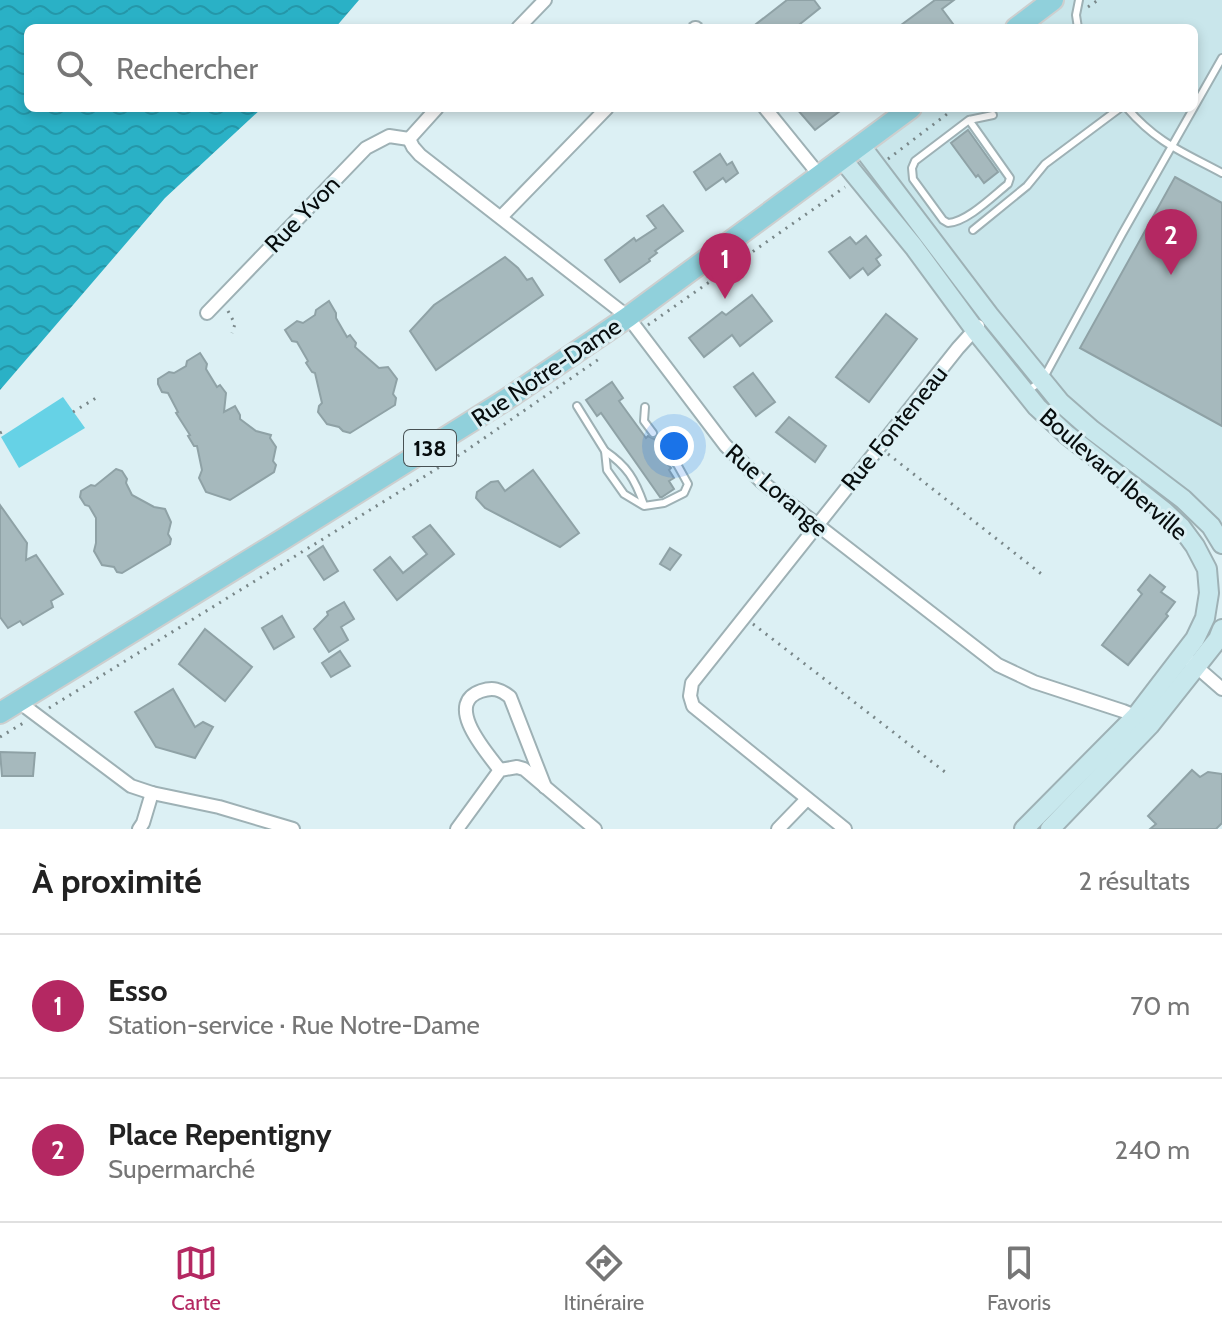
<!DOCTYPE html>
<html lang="fr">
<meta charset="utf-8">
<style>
body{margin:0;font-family:Cabin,sans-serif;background:#f6f6f6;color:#222}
.you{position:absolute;left:674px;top:446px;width:28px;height:28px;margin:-20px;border:6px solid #fff;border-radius:50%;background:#1a73e8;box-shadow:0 0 0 12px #1a73e833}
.badge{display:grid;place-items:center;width:52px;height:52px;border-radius:50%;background:#b42862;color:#fff;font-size:26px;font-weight:700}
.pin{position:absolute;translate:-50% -66px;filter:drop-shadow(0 2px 4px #0008)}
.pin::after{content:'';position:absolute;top:42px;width:28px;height:24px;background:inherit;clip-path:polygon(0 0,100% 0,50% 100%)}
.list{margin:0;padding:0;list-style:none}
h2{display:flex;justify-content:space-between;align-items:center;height:104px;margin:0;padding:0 32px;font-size:34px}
h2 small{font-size:26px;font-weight:400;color:#767676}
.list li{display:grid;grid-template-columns:52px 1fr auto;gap:24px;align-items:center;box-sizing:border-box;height:144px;padding:0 32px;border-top:2px solid #e0e0e0}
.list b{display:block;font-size:30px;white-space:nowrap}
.list p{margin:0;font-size:26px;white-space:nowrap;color:#767676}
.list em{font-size:26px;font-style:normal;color:#767676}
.icon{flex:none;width:44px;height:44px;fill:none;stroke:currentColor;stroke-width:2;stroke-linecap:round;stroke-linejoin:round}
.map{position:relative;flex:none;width:1222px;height:829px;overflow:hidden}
.search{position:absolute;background:#fff;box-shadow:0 4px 12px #0003;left:24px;right:24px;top:24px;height:88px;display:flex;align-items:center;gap:20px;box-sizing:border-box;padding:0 28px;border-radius:12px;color:#767676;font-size:30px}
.sheet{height:392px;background:#fff}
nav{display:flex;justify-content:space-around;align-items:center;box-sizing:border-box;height:112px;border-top:2px solid #e0e0e0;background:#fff;font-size:22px;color:#767676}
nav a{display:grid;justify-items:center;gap:4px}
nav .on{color:#b42862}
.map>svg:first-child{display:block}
.built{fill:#c9e6eb}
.pitch{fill:#66d2e6}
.water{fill:url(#water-waves)}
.building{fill:#a6b9bd;stroke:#8fa2a6;stroke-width:2}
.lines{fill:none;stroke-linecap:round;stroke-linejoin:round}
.lane-casing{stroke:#9eb1b5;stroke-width:10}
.street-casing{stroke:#9eb1b5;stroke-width:16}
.secondary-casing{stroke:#9eb1b5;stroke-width:22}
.primary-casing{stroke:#cdcfcf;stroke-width:24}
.path{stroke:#798789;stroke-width:3;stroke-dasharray:2 6;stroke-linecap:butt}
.lane{stroke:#fff;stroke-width:6}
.street{stroke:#fff;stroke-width:12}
.secondary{stroke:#c8e8ed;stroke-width:18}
.primary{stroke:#90d0db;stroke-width:20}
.labels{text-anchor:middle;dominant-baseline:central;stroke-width:6;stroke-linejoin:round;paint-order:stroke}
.shield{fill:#dcf0f4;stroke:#475153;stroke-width:2}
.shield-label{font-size:22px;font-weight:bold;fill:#070d0e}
.street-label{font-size:24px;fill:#070d0e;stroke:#dcf0f4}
</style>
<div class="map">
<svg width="1222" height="829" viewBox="0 0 1222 829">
<defs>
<pattern id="water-waves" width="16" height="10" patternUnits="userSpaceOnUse" patternTransform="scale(2)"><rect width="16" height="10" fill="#2ab1c6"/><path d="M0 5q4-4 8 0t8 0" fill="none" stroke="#2497a9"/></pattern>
</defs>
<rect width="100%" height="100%" fill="#dcf0f4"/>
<path class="built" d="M1053 0H1222V544L1092 430 861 146 911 108H1194V28H1016Z"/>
<path class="pitch" d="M63 397 85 428 19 468 1 437Z"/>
<path class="water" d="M0 0H359L335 28H28V108H262L165 198 0 390Z"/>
<g class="building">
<path d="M787 0H814L820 8 795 28H751Z"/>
<path d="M935 0H954L942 9 956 28H897Z"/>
<path d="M796 108H844L815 130Z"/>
<path d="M968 130 998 172 984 183 978 175 976 177 951 143Z"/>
<path d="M720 154 727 165 732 162 738 173 726 182 723 178 706 190 694 172Z"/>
<path d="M1175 177 1222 203V426L1080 348Z"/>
<path d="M663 205 683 231 655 251 657 253 649 259 650 261 620 282 605 260 634 238 636 241 656 228 647 216Z"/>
<path d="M866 236 881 255 876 259 880 265 868 275 863 268 850 278 829 252 850 237 856 244Z"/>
<path d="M505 257 518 268 527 280 532 278 543 295 436 370 410 331 434 305Z"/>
<path d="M752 295 772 321 740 346 732 335 704 357 689 338 722 312 726 315Z"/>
<path d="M329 301 336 313V318L347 337 350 335 356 343 355 347 379 368 388 367 397 379 393 394 396 398 395 405 350 433 343 431 339 427 327 424 318 412 319 406 322 403 315 373 312 372 306 363 308 361 297 342 292 341 285 330 297 321 303 323 315 315 316 310Z"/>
<path d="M886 314 917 339 869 402 836 377Z"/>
<path d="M200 353 207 364 206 369 217 387 220 385 226 393 224 412 235 406 240 415V419L256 431 271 435 270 438 276 447 273 461 276 465 274 472 230 500 206 492 199 478 202 470 197 446H194L188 436 190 435 176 413 178 412 168 393 162 392 158 384V379L169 372 174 373 186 366 187 361Z"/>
<path d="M753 373 775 402 756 416 734 387Z"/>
<path d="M612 382 623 398 619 401 646 438 648 436 654 439 658 436 661 440 657 444V452L671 468 669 470 674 478 669 481 674 489 662 497H660L601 413 597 416 586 400Z"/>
<path d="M789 417 826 446 815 462 776 432Z"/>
<path d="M116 469 122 471 127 479 126 483 132 495 154 507 165 509 171 522 168 534 171 539 170 544 122 573 117 572 114 567 102 565 94 551 96 543V518L89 506 85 505 80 497 81 491 91 485 95 486Z"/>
<path d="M533 470 579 533 560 547 485 508 476 498 477 492 491 482 498 481 505 491Z"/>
<path d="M0 505 27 543 26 560 36 555 63 594 51 601 53 607 23 625 20 621 8 628 0 617Z"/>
<path d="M430 525 454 554 397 600 374 570 390 557 403 573 427 554 413 537Z"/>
<path d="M323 546 338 571 324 580 308 556Z"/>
<path d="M670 548 681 555 670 570 660 564Z"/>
<path d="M1150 575 1165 587 1161 592 1175 602 1166 614 1168 616 1128 665 1102 645 1142 594 1138 590Z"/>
<path d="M344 602 354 619 341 627 348 640 329 652 314 629 328 615 327 612Z"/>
<path d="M282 616 294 637 274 649 262 628Z"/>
<path d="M205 629 252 667 225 701 179 664Z"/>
<path d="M340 651 350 666 331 677 322 663Z"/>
<path d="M173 689 195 727 203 722 213 727 195 758 156 747 135 712Z"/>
<path d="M0 752 35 753 33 776H2Z"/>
<path d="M1192 770 1200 777 1208 772 1222 774V823L1216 829H1150L1156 824 1148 816Z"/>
</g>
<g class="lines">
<g class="lane-casing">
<g id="lane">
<path d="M1078 28 1076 15 1079 0"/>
<path d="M1127 108C1157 143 1183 152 1222 173"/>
<path d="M969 120 1010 178 1008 184C993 196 967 222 948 223L943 220 913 179 912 168 915 161 969 120 993 115"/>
<path d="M973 230 1027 186 1045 164 1120 108"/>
<path d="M1027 391 1042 381 1122 234 1222 58"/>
<path d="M577 406 605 451 607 470 624 494 644 506 664 503 684 493 688 484 678 466 663 446"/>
<path d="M645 407 644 421 653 433"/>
<path d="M605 451C627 466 635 479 644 505"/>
</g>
</g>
<g class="street-casing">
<g id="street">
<path d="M518 28 545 0"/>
<path d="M695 28H696"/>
<path d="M437 108 409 139 413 147 420 155 628 317 725 445 762 482 998 665 1034 682 1123 711 1140 718"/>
<path d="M765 108 820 176"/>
<path d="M501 217 607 108"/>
<path d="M207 313 366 148 389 136 409 139"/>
<path d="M1191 662 1222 689"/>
<path d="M19 702 131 786 152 793 219 807 293 829"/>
<path d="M500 770C487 753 443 704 481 691 493 687 500 689 510 697L545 787"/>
<path d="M139 829 143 823 152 793"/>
<path d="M457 829 500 770 517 767 524 769 595 829"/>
<path d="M778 829 807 799"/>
<path d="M845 829 693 706 690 696 692 683 958 348 978 326"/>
</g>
</g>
<g class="secondary-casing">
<g id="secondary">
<path d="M861 146 989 315 1060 402 1092 430 1183 499 1211 526 1222 544"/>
<path d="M843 160 914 247 975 330 1037 407 1066 434 1164 511 1181 527 1195 546 1207 569 1209 593 1205 618 1195 639 1136 716 1024 829"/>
<path d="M1050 829 1150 725 1218 639 1222 629"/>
</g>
</g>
<g class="primary-casing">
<g id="primary">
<path d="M1016 28 1053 0"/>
<path d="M0 713 285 538 507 399 628 317 911 108"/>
</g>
</g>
<g class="path">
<path d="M1088 7 1098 0"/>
<path d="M888 159 955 108"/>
<path d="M228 311 235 324 232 333"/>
<path d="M648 325 845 187"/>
<path d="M73 412 96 398"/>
<path d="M0 433 2 432 4 435"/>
<path d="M888 454 1044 576"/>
<path d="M753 624 945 772"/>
<path d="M49 708 464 452 599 359"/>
<path d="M0 737 25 722"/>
</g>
<use href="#lane" class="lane"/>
<use href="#street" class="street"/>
<use href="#secondary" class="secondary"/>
<use href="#primary" class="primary"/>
</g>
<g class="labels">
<rect class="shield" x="404" y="430" width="52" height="36" rx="6"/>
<g class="shield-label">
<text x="430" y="448">138</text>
</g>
<g class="street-label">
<text transform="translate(302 214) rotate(-46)">Rue Yvon</text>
<text transform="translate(546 372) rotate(-34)">Rue Notre-Dame</text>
<text transform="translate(894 428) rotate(-51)">Rue Fonteneau</text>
<text transform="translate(1114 474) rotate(41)">Boulevard Iberville</text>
<text transform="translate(777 490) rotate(41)">Rue Lorange</text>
</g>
</g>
</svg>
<div class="you"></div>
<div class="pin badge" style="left:725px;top:299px">1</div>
<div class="pin badge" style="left:1171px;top:275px">2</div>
<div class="search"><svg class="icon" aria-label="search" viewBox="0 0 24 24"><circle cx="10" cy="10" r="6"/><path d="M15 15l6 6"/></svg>Rechercher</div>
</div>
<section class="sheet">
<h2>À proximité<small>2 résultats</small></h2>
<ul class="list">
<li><span class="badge">1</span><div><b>Esso</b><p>Station-service · Rue Notre-Dame</p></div><em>70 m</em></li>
<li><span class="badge">2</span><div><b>Place Repentigny</b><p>Supermarché</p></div><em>240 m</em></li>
</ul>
</section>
<nav>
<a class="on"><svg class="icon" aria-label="map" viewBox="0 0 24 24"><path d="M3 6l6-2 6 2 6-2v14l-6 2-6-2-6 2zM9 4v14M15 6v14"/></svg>Carte</a>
<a><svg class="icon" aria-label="directions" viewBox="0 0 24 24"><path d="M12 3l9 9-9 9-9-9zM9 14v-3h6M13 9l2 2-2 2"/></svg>Itinéraire</a>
<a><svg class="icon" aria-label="saved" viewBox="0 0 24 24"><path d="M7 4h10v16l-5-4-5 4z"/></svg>Favoris</a>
</nav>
